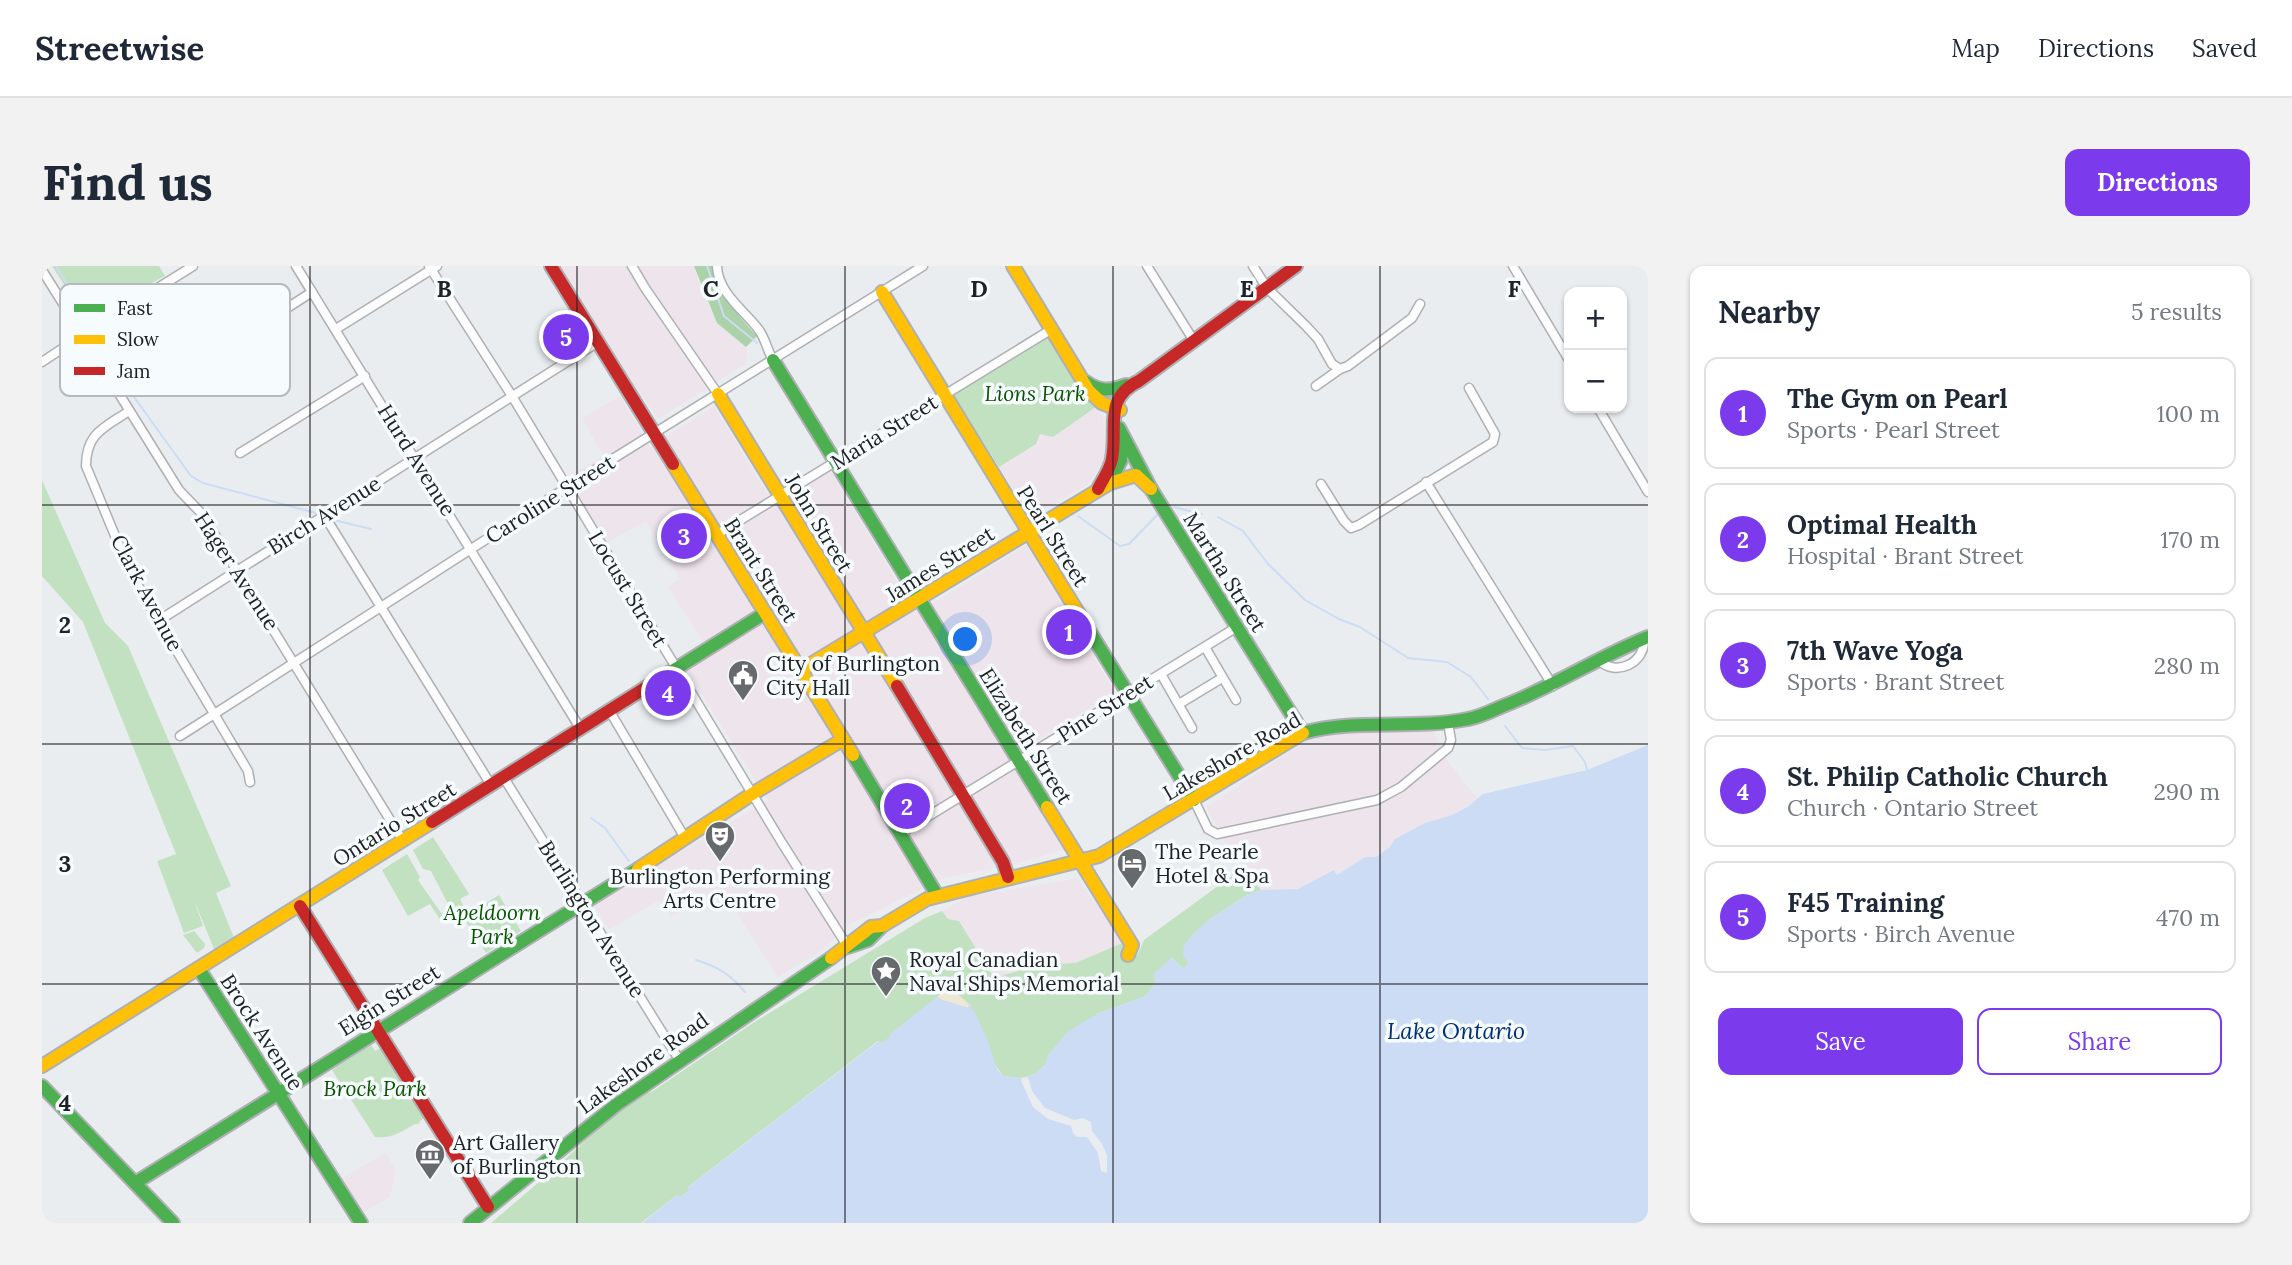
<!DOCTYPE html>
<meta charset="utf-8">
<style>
body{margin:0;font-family:Lora,serif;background:#f2f2f3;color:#1f2937}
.controls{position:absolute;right:21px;top:21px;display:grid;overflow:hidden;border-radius:14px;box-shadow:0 2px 5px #0004}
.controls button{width:63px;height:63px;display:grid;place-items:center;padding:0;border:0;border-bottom:2px solid #e0e1e3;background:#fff;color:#1f2937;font:35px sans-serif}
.you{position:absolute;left:924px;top:374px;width:24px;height:24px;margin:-18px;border:5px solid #fff;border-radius:50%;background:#1a73e8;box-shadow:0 0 0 10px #1a73e833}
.badge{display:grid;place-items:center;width:46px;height:46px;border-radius:50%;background:#7c3aed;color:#fff;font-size:23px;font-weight:700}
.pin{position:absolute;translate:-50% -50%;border:4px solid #fff;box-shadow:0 2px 7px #0006}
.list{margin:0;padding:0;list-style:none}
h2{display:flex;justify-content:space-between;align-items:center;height:91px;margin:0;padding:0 28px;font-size:30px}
h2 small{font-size:23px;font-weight:400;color:#747a83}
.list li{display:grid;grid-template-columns:46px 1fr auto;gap:21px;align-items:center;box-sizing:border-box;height:112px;margin:0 14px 14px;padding:0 14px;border:2px solid #e0e1e3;border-radius:14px}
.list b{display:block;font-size:26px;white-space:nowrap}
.list p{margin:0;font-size:23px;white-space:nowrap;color:#747a83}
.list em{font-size:23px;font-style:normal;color:#747a83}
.actions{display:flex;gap:14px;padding:21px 28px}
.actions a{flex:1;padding:16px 0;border:2px solid #7c3aed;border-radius:14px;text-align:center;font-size:24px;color:#7c3aed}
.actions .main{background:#7c3aed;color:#fff}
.map{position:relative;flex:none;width:1606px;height:957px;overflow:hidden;border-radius:14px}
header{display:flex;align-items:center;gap:42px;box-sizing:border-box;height:98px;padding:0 35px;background:#fff;border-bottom:2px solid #e0e1e3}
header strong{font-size:33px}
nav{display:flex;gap:38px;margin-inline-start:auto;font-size:24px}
.intro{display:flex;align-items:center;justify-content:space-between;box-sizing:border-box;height:168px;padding:0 42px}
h1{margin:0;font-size:49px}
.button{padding:18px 32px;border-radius:14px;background:#7c3aed;color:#fff;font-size:24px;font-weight:700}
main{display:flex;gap:42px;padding:0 42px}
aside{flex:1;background:#fff;border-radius:14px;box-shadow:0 2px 5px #0004}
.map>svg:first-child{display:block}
.commercial{fill:#eee4ec}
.green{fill:#c2e1c1}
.forest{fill:#abd2a8}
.sand{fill:#ece8d4}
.water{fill:#cbdcf4}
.pier{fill:#eaedf0}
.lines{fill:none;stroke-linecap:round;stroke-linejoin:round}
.stream{stroke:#cbdcf4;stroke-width:2}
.street-casing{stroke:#aeb0b3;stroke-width:11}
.fast-casing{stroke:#aeb0b3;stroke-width:16}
.slow-casing{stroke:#aeb0b3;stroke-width:16}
.jam-casing{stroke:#aeb0b3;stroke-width:16}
.street{stroke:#fcfcfd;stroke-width:8}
.fast{stroke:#4caf50;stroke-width:12}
.slow{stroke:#ffc107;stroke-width:12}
.jam{stroke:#c62828;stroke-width:12}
.grid{fill:none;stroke:#202325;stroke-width:2;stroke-opacity:0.55}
.labels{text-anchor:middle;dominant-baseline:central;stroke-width:7;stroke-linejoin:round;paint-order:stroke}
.park-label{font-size:21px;font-style:italic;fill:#0c5301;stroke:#f6fbfe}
.street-label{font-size:21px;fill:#202325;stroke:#f6fbfe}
.poi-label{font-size:21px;fill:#202325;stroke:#f6fbfe;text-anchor:start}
.water-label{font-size:23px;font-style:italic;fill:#003175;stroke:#f6fbfe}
.key{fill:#f6fbfe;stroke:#b6babd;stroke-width:2}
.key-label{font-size:19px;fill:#202325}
.grid-label{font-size:23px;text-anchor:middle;font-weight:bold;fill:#202325;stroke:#f6fbfe;stroke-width:7;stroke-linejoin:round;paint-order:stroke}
</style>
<header>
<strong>Streetwise</strong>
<nav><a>Map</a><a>Directions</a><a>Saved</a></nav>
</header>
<div class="intro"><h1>Find us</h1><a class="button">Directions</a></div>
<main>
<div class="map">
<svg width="1606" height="957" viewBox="0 0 1606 957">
<rect width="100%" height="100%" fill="#eaedf0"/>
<g class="commercial">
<path d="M519 0H652L657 18 675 57 704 81 705 97 616 153 592 119Z"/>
<path d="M578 130 608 181 672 140 733 240 789 205 874 348 984 279 1073 426 982 483 978 481 946 429 930 435 1027 582 973 598 902 612 806 659 779 685 736 711 678 621 629 651 617 634 567 664 551 638 726 534 644 403 668 386 626 321 638 313 604 255 563 278 524 211 561 190 540 152Z"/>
<path d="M1054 141 1061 152 1064 193 1046 218 989 251 957 201 994 178 998 168 1011 171Z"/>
<path d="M1294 464 1391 465 1405 494 1436 533 1410 549 1383 557 1334 591H1323L1295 609 1291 605 1256 623 1219 624 1183 576 1164 541 1270 471Z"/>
<path d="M1035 612 1083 676 1032 697 996 699 951 712 917 655 906 653 900 645 925 631Z"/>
<path d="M343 887 354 904 348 931 322 946 300 912Z"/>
</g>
<g class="green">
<path d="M10 0H117L123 10 82 31 68 28 58 31 41 48Z"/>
<path d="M1008 69 1039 125 1054 141 1011 171 998 168 994 178 957 201 911 128Z"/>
<path d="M0 214 63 357 86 380 189 620 174 627 192 672 172 683 152 634 161 660 142 667 115 595 134 588 41 356 0 310Z"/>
<path d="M391 571 427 628 418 633 425 647 417 652 406 638 389 605 381 603 371 584Z"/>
<path d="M365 588 378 611 376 614 404 654 400 657 388 638 366 650 340 604Z"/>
<path d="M1202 601 1219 624 1205 629 1165 655 1144 701H1139L1130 692 1112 708 1114 716 1104 730 1055 748 1007 788 1003 799 993 808 979 812 961 810 952 797 849 771 840 777 836 775 646 921 647 925 638 931 635 929 599 957H449C476 934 504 911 531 886 547 871 591 828 611 825L711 757 883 652 900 645 906 653 917 655 952 712 996 699 1033 697 1083 676 1095 690 1102 674Z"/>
<path d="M457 629 479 665 444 687 421 651Z"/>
<path d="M152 665 163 678 162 682 155 687 141 669Z"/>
<path d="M329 779 333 785 339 782 382 851 376 858H373C360 866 348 873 333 871L290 804Z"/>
</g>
<path class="forest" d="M652 0H672C683 34 691 44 715 70L704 81 675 57Z"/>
<path class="sand" d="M907 720 927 738 926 742 900 734 895 731Z"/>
<path class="water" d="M1606 479V957H600L635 929 638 931 647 925 645 922 837 775 840 777 848 771V768L895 731 900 734 931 743 946 775 955 803 961 810 979 812 993 808 1003 799 1007 788 1025 766 1055 748 1104 730 1114 716 1111 708 1130 692 1139 701H1144L1146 696 1141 690 1142 679 1151 668 1165 655 1205 629 1219 624 1256 623 1292 604 1295 609 1323 591H1334L1348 581 1353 573 1383 557 1410 549 1427 540 1441 528 1545 504Z"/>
<path class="pier" d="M986 811 990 825 1003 842 1032 854 1041 852 1049 856 1050 865 1060 878 1065 889V907L1059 905 1056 887 1045 871H1035L1031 867 1029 860 1006 853 991 841 980 817 979 812Z"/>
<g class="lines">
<g class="stream">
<path d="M14 0 28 23 35 30 48 53"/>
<path d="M665 0 682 50 715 77"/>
<path d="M52 60 80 105 92 131 149 210 161 217 274 247"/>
<path d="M1132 241 1160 248"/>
<path d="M1036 250 1078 280 1087 278 1115 249"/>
<path d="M1176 251 1201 265 1226 298 1263 334 1297 353 1318 361 1366 392 1405 396 1429 411 1446 433"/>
<path d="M292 254 329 263"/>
<path d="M1463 460 1480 482 1503 484 1531 480 1543 496 1545 504"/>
<path d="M549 552 563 562 587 595"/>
<path d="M654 694C675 700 689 709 703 726"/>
<path d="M928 742V738"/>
</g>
<g class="street-casing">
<g id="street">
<path d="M254 0 538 462"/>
<path d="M387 0 470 130 740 577 806 681"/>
<path d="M590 0 603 22 676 128"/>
<path d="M675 0C676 27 702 44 717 64 724 74 725 84 731 94"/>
<path d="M1105 0 1152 75"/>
<path d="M1211 0 1225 22 1264 60 1276 73 1290 98 1298 103"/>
<path d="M1471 0 1527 94"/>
<path d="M0 4 137 224 160 248 361 575"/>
<path d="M69 42 87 40 151 0"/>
<path d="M294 63 395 0"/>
<path d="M0 96 39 70"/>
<path d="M150 103 270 26"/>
<path d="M1274 120 1298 103 1306 100 1370 52 1378 38"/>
<path d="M1556 142 1606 226"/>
<path d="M87 145C62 162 44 167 44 200L89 308 206 505 208 516"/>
<path d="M198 187 323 110"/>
<path d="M1384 216 1511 420"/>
<path d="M1279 218 1302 255 1309 262 1317 259 1451 176 1453 168 1427 122"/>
<path d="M282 249 449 519"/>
<path d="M674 269 1010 63"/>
<path d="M116 355 556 76"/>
<path d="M1163 381 1194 434"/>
<path d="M1557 394C1574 412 1604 396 1602 373"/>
<path d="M1119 408 1150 462"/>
<path d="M1137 438 1180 412"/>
<path d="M567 444 643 572"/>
<path d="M138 470 524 222 881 0"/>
<path d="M462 512 638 795"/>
<path d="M1152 534 1166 563 1175 568 1335 534 1359 521 1406 482 1409 474 1406 457"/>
<path d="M859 567 1195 361"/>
</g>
</g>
<g class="fast-casing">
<g id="fast">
<path d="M731 94 1005 541"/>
<path d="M1044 116C1058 126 1068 125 1084 119"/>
<path d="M1077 162 1109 223 1261 467"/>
<path d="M1068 216 1079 194V171"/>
<path d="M1046 363 1152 534"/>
<path d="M603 422 723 347"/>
<path d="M1261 467C1314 452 1371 464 1426 453 1438 451 1450 445 1461 440 1511 421 1556 391 1606 371"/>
<path d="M811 489 895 629"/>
<path d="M806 681 826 674 840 660"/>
<path d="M157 703 319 957"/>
<path d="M0 820 131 957"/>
<path d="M93 917 596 603"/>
<path d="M428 957 574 839 789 692"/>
</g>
</g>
<g class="slow-casing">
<g id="slow">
<path d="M971 0 1047 125 1060 137 1078 144"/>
<path d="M840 26 1046 363"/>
<path d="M676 128 855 420"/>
<path d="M631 198 811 489"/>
<path d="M759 404 1068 217 1094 209 1109 223"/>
<path d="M1005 541 1090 679 1086 689"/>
<path d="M596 603 710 528 800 474"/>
<path d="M789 692 829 661 840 660 885 633 1057 590 1261 467"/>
<path d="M0 800 390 556"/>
</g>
</g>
<g class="jam-casing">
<g id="jam">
<path d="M509 0 631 198"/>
<path d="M1056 223C1061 213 1068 204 1070 193 1076 161 1061 132 1097 115L1254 0"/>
<path d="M855 420 961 596 966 611"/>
<path d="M390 556 603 422"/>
<path d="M258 640 446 941"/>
</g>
</g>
<use href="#street" class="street"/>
<use href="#fast" class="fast"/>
<use href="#slow" class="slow"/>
<use href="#jam" class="jam"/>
</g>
<path class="grid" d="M268 0V957M535 0V957M803 0V957M1071 0V957M1338 0V957M0 239H1606M0 478H1606M0 718H1606"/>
<defs>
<g id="civic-pin" transform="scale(1.575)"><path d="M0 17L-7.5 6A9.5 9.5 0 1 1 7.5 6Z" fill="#676a6c" stroke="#f6fbfe"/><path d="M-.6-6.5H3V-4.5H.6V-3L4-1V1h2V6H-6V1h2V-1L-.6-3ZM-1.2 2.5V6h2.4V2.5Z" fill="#fff"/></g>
<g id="theatre-pin" transform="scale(1.575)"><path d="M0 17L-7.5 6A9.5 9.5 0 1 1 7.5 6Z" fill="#676a6c" stroke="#f6fbfe"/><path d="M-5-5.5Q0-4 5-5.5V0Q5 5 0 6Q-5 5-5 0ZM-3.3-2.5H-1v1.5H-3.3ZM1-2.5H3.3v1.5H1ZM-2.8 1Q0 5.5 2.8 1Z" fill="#fff"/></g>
<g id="hotel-pin" transform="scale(1.575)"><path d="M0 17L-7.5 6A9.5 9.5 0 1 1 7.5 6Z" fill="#676a6c" stroke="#f6fbfe"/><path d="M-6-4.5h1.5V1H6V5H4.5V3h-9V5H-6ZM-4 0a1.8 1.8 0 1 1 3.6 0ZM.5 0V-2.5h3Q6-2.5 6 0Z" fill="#fff"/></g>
<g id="sight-pin" transform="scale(1.575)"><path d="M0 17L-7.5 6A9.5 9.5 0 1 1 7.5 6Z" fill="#676a6c" stroke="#f6fbfe"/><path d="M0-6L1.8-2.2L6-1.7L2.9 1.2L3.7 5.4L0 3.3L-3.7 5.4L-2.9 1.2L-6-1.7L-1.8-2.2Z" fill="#fff"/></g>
<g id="museum-pin" transform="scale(1.575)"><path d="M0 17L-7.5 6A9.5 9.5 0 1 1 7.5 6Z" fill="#676a6c" stroke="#f6fbfe"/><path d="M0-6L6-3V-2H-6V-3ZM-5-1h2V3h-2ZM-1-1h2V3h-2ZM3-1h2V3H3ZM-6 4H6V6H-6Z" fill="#fff"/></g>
</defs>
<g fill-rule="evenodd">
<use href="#civic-pin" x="701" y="409"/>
<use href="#theatre-pin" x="678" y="570"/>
<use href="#hotel-pin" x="1090" y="597"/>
<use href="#sight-pin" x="844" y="705"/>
<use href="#museum-pin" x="388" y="888"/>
</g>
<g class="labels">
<g class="park-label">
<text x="993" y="127">Lions Park</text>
<text x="450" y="646">Apeldoorn<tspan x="450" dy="24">Park</tspan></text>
<text x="333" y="822">Brock Park</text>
</g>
<g class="street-label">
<text transform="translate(842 166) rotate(-32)">Maria Street</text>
<text transform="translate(375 194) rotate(58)">Hurd Avenue</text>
<text transform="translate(508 233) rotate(-32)">Caroline Street</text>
<text transform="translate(282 249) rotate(-32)">Birch Avenue</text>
<text transform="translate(777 257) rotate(59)">John Street</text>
<text transform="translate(1011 270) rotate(58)">Pearl Street</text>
<text transform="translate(898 298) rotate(-32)">James Street</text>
<text transform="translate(719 304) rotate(58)">Brant Street</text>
<text transform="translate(195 305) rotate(57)">Hager Avenue</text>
<text transform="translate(1183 306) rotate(58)">Martha Street</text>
<text transform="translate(586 323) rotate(59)">Locust Street</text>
<text transform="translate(105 327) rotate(62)">Clark Avenue</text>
<text transform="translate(1063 442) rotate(-32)">Pine Street</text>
<text transform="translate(984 470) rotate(58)">Elizabeth Street</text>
<text transform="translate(1190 490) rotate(-30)">Lakeshore Road</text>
<text transform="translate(352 558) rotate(-32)">Ontario Street</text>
<text transform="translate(550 653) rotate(58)">Burlington Avenue</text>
<text transform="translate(347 734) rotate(-32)">Elgin Street</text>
<text transform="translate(220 766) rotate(57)">Brock Avenue</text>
<text transform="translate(601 797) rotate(-36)">Lakeshore Road</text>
</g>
<g class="poi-label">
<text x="724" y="397">City of Burlington<tspan x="724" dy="24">City Hall</tspan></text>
<text x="1113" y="585">The Pearle<tspan x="1113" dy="24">Hotel &amp; Spa</tspan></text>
<text x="678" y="610" text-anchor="middle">Burlington Performing<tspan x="678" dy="24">Arts Centre</tspan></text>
<text x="867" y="693">Royal Canadian<tspan x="867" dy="24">Naval Ships Memorial</tspan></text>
<text x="411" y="876">Art Gallery<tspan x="411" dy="24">of Burlington</tspan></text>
</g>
<g class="water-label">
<text x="1414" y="764">Lake Ontario</text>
</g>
</g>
<rect x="18" y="18" width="230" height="112" rx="10" class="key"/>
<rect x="32" y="38" width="31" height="8" fill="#4caf50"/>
<rect x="32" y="69" width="31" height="9" fill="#ffc107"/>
<rect x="32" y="101" width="31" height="8" fill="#c62828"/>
<g class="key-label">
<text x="75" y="49">Fast</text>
<text x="75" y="80">Slow</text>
<text x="75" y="112">Jam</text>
</g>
<g class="grid-label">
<text x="402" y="31">B</text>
<text x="669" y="31">C</text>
<text x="937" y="31">D</text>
<text x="1205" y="31">E</text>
<text x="1472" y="31">F</text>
<text x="23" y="367">2</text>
<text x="23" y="606">3</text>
<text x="23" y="845">4</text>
</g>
</svg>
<div class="controls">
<button>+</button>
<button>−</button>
</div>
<div class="you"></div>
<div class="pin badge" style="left:1027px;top:366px">1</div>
<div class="pin badge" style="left:865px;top:540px">2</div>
<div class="pin badge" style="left:642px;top:270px">3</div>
<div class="pin badge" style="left:626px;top:427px">4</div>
<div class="pin badge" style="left:524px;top:71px">5</div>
</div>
<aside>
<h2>Nearby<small>5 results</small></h2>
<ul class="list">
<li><span class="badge">1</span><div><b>The Gym on Pearl</b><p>Sports · Pearl Street</p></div><em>100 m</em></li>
<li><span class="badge">2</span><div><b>Optimal Health</b><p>Hospital · Brant Street</p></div><em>170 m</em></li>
<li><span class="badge">3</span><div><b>7th Wave Yoga</b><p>Sports · Brant Street</p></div><em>280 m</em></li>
<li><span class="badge">4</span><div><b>St. Philip Catholic Church</b><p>Church · Ontario Street</p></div><em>290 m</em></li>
<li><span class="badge">5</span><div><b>F45 Training</b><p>Sports · Birch Avenue</p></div><em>470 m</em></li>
</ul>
<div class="actions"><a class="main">Save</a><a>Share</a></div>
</aside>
</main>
